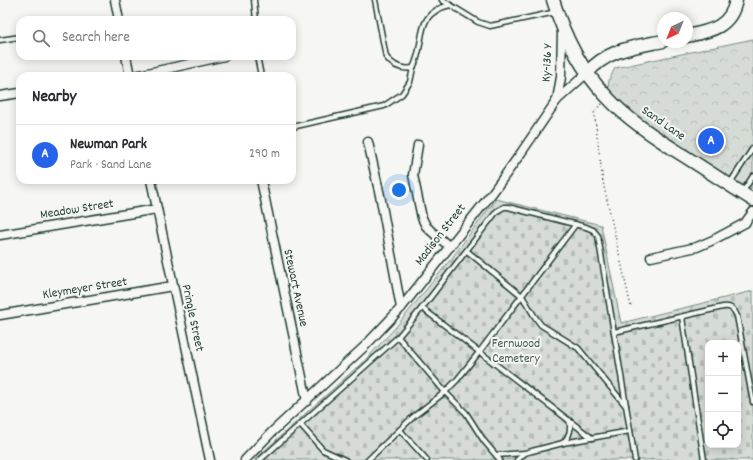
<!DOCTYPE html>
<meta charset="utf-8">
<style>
body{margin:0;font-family:Dekko,sans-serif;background:#f2f2f3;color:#2b2b33}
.controls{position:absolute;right:12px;bottom:12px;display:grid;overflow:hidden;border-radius:8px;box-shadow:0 2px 10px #0003}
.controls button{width:36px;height:36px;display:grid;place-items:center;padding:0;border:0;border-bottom:1px solid #e1e1e2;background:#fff;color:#2b2b33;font:20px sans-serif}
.compass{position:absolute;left:657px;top:12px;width:36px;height:36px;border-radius:50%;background:#fff;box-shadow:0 2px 10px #0003;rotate:223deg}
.you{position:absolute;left:399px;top:190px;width:14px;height:14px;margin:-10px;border:3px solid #fff;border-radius:50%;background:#1a73e8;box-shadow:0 0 0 6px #1a73e833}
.badge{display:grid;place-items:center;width:26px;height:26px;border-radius:50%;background:#2563eb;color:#fff;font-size:13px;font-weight:700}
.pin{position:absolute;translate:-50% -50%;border:2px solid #fff;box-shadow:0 1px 4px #0006}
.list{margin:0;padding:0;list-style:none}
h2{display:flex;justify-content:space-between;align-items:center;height:52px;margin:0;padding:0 16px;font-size:17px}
h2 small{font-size:13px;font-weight:400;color:#7c7c81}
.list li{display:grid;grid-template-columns:26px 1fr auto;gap:12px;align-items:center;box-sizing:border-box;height:60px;padding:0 16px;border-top:1px solid #e1e1e2}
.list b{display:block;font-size:15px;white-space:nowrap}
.list p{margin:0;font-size:13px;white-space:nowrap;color:#7c7c81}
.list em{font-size:13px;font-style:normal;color:#7c7c81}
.icon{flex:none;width:22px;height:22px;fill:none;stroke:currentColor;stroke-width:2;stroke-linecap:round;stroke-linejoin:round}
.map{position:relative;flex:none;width:753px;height:460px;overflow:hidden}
.search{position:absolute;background:#fff;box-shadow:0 2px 10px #0003;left:16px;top:16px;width:280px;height:44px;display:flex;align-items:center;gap:10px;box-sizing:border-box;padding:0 14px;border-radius:12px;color:#7c7c81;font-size:15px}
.panel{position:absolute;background:#fff;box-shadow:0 2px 10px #0003;left:16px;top:72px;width:280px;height:112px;border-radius:12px}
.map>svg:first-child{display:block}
.forest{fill:url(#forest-crowns);stroke:#7a8c85}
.cemetery{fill:url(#cemetery-stones);stroke:#7a8c85;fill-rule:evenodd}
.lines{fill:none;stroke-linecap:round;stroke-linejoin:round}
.lane-casing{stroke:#1f3d34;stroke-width:7}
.street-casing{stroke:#1f3d34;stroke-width:11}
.secondary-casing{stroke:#1f3d34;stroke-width:15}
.path{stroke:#1f3d34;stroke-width:1.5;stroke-dasharray:1 3;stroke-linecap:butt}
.lane{stroke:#f6f6f2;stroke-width:4}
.street{stroke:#f6f6f2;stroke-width:8}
.secondary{stroke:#f6f6f2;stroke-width:12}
.labels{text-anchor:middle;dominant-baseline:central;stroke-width:4;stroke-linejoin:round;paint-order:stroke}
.street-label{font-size:13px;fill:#1f3d34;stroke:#f6f6f2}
.park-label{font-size:13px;fill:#445d54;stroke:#f6f6f2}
</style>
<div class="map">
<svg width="753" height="460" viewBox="0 0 753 460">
<defs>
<pattern id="forest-crowns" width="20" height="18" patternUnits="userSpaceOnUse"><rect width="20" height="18" fill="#d6dbd6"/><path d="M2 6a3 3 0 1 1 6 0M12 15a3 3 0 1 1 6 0" fill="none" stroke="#b7bdb8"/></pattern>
<pattern id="cemetery-stones" width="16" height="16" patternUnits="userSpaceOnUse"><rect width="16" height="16" fill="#d6dbd6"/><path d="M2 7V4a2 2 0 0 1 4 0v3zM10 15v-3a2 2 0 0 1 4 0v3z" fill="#b7bdb8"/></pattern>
</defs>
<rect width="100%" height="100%" fill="#f6f6f2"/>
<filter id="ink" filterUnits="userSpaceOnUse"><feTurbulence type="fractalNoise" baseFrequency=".025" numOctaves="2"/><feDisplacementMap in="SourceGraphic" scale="8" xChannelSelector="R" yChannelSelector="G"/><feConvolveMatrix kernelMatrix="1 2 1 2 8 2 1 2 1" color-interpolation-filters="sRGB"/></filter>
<g filter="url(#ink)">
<path class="forest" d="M753 39V188L729 185 607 98 609 80 615 68Z"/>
<path class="cemetery" d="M496 199 601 225 621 323 753 291V460H254L367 358 395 328 451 259ZM708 343H738V445H708Z"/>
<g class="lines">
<g class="lane-casing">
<g id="lane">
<path d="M254 0 256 20"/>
<path d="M375 0 386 57C393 66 402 70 413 68 427 42 412 14 450 5"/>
<path d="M442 0 478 22 490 26 556 12"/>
<path d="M0 40 20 37"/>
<path d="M257 56 261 76"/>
<path d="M292 127 384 106 402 94 410 82 413 68"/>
<path d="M730 183 753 148"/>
<path d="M742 193 753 176"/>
<path d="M467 251 522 296 535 317 541 325 578 348 626 406"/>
<path d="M422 308 592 438"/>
<path d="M682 317 704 460"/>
<path d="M614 332 723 307C731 306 734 309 737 316L753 402"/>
<path d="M398 337 445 392 466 413 484 441 500 460"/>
<path d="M300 424 323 450 345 460"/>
<path d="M400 430 427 460"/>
<path d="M563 443C570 436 572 429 569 420"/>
<path d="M496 455 525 453"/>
<path d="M260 460 398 337 422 308 497 211 504 207H508L586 227 593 230 598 236 635 460"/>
<path d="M368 460 413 417 445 392 457 380 480 351 576 224"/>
<path d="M517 460 525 453 532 451 563 443 630 431"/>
</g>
</g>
<g class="street-casing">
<g id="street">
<path d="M115 0 119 20"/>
<path d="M126 56 130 76"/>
<path d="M134 76 225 56"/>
<path d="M0 96 20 93"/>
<path d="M557 100 561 77 562 30"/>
<path d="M368 142 381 200 401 308"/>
<path d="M418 145 413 175 422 218 426 226 431 231 450 247"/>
<path d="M151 180 210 460"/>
<path d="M261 180 307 401"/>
<path d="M0 235 157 209"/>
<path d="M651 257 697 247 713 240 745 223 753 212"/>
<path d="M0 315 173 286"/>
<path d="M245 460 272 432 364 347 401 308 493 192 521 153 557 100 587 73"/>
</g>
</g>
<g class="secondary-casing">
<g id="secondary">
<path d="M553 0C564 36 581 70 607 97 628 120 655 137 681 154 705 169 729 185 753 200"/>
<path d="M687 36C711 31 731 27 736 0"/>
<path d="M587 73C608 49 634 47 663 41"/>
</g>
</g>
<path class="path" d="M602 104 594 111 603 182 631 307"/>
<use href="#lane" class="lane"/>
<use href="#street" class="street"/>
<use href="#secondary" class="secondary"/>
</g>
</g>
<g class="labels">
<g class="street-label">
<text transform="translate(548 63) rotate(-87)">Ky-136 Y</text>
<text transform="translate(663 124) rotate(35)">Sand Lane</text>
<text transform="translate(77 210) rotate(-9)">Meadow Street</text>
<text transform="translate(441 235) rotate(-52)">Madison Street</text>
<text transform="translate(295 288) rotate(78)">Stewart Avenue</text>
<text transform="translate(85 289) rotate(-9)">Kleymeyer Street</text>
<text transform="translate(192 318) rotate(78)">Pringle Street</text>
</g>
<g class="park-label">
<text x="516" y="344">Fernwood<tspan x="516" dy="15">Cemetery</tspan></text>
</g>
</g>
</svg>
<div class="controls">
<button>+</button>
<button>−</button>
<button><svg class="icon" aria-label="locate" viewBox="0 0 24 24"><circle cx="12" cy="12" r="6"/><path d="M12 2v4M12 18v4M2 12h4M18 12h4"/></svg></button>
</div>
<svg class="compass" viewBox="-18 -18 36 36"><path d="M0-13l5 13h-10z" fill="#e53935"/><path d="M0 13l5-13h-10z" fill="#7c7c81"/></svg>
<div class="you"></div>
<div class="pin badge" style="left:711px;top:141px">A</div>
<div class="search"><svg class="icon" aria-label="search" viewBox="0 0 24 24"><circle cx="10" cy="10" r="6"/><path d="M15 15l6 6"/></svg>Search here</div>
<section class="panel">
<h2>Nearby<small></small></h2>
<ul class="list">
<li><span class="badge">A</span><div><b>Newman Park</b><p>Park · Sand Lane</p></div><em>290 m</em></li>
</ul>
</section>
</div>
